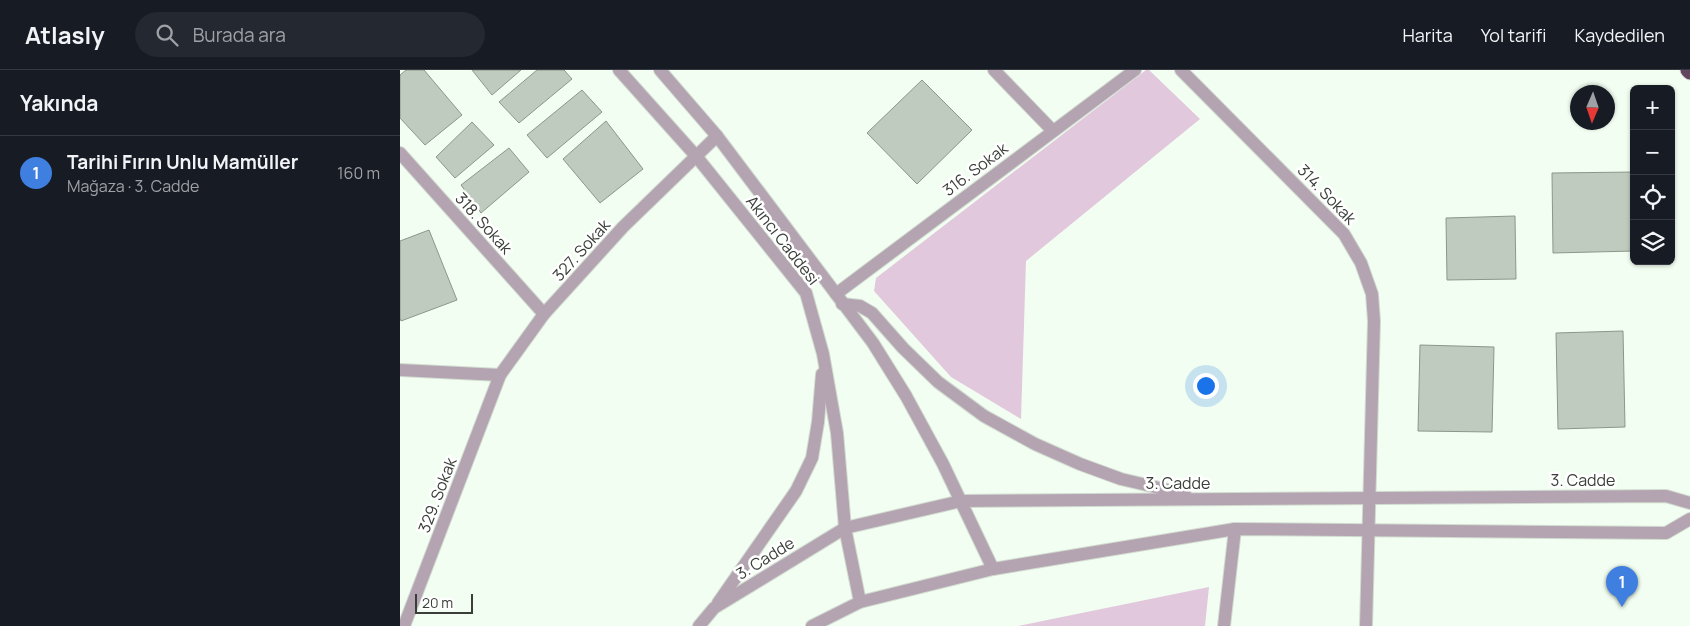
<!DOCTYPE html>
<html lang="tr">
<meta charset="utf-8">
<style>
body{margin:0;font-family:Manrope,sans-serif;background:#242831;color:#f1f3f6}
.controls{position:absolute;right:15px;top:15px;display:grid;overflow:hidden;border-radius:8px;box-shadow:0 1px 4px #0004}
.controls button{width:45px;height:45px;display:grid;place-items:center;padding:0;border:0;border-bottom:1px solid #363941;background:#171b24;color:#f1f3f6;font:25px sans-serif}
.compass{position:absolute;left:1170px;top:15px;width:45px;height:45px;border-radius:50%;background:#171b24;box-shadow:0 1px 4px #0004;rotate:182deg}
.scale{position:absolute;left:15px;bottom:12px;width:58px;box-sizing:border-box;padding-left:5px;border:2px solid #393e39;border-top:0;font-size:14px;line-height:18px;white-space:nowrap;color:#393e39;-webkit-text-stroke:4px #fff;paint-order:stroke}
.you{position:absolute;left:805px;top:315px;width:18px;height:18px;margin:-12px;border:4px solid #fff;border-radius:50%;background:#1a73e8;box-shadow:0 0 0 8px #1a73e833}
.badge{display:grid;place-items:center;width:32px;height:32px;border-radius:50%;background:#b347a6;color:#fff;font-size:16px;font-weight:700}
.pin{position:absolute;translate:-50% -41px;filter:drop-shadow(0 1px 2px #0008)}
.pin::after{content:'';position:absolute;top:26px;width:18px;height:15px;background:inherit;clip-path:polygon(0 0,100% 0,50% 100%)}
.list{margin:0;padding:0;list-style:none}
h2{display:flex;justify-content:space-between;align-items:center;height:65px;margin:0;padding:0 20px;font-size:21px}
h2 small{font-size:16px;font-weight:400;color:#9ea1a6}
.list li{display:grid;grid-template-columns:32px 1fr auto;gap:15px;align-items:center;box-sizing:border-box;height:75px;padding:0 20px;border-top:1px solid #363941}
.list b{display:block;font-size:19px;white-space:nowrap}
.list p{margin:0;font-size:16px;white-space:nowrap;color:#9ea1a6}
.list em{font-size:16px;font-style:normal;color:#9ea1a6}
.icon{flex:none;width:28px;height:28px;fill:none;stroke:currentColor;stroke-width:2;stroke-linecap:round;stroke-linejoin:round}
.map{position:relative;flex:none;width:1290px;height:556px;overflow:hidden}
header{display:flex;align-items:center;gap:30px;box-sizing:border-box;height:70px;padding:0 25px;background:#171b24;border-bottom:1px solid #363941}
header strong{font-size:24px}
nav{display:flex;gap:28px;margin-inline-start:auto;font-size:18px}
.search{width:350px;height:45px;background:#242831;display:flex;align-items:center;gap:12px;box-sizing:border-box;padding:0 18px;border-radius:28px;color:#9ea1a6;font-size:19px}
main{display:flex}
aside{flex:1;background:#171b24}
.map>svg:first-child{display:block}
.green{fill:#e2c8dd}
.building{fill:#c0cbbf;stroke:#8c978c}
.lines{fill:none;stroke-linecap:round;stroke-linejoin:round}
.minor-casing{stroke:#d1dbd0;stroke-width:14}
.highway-casing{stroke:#d1dbd0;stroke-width:17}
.minor{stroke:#b4a4b1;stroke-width:12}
.highway{stroke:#64455f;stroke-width:15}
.labels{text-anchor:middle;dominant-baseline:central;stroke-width:5;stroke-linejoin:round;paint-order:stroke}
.street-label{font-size:16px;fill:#393e39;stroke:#fff}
</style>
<header>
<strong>Atlasly</strong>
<div class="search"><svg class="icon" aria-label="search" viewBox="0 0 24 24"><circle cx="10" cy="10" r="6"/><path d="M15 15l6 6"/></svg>Burada ara</div>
<nav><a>Harita</a><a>Yol tarifi</a><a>Kaydedilen</a></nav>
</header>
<main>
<aside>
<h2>Yakında<small></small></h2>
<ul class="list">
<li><span class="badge" style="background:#3f7fe0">1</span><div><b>Tarihi Fırın Unlu Mamüller</b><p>Mağaza · 3. Cadde</p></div><em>160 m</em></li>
</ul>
</aside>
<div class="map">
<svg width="1290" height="556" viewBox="0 0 1290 556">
<rect width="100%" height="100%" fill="#f2fef1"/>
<g class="green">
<path d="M746 0H749L800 49 626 191 621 349 551 307 474 221 476 208Z"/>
<path d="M809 517 805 556H618Z"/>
</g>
<g class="building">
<path d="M6 0H24L62 45 25 75 0 48V5Z"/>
<path d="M72 0H121L92 25Z"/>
<path d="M137 0H164L172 9 119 53 99 32Z"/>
<path d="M522 10 572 60 517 114 467 63Z"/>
<path d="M182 20 202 42 147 88 127 65Z"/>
<path d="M206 51 243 99 200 133 163 89Z"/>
<path d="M72 52 94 75 55 108 36 87Z"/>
<path d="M109 78 129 102 81 143 61 115Z"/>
<path d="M1234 102V181L1153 183 1152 103Z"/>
<path d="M1115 146 1116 209 1047 210 1046 148Z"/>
<path d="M29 160 57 230 1 251 0 248V171Z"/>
<path d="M1223 261 1225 357 1158 359 1156 263Z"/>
<path d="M1020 275 1094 277 1092 362 1018 361Z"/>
</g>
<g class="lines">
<g class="minor-casing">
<g id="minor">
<path d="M219 0 296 86 406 223 423 284 437 363 445 458 460 532"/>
<path d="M260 0 317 66 473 273 506 326 543 394 593 499"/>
<path d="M594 0 653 61"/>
<path d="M781 0 944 164 961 193 972 224 974 251 966 556"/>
<path d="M0 83 144 244"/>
<path d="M436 224 735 0"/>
<path d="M442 234 460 236 472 243 503 278 538 312 584 346 635 374 680 394 721 409 785 424"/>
<path d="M0 300 100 305"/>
<path d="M318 533 396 421 412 388 418 352 422 304"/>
<path d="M4 556 100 305 144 244 223 157 317 66"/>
<path d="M299 556 314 538 445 458 561 431 1266 426 1290 433"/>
<path d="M412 556 460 532 593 499 835 459 1266 463 1290 449"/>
<path d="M824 556 835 459"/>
</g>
</g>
<g class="highway-casing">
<path id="highway" d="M1288 0 1290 2"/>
</g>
<use href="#minor" class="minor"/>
<use href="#highway" class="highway"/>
</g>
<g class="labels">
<g class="street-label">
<text transform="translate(575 99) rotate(-37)">316. Sokak</text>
<text transform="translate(927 124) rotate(46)">314. Sokak</text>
<text transform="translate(84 153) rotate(48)">318. Sokak</text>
<text transform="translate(383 170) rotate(52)">Akıncı Caddesi</text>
<text transform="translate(181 180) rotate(-48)">327. Sokak</text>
<text x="1183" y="410">3. Cadde</text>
<text x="778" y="413">3. Cadde</text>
<text transform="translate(37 425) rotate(-69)">329. Sokak</text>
<text transform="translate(365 488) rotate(-32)">3. Cadde</text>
</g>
</g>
</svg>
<div class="controls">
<button>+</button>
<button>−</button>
<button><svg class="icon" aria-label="locate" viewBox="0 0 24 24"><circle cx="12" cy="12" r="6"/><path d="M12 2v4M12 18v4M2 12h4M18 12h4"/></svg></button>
<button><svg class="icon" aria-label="layers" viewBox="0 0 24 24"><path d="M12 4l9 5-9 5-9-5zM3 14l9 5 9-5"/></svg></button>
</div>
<svg class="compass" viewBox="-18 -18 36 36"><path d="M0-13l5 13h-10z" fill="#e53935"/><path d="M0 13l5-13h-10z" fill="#9ea1a6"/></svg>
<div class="scale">20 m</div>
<div class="you"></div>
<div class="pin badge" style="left:1222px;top:537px;background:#3f7fe0">1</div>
</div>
</main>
